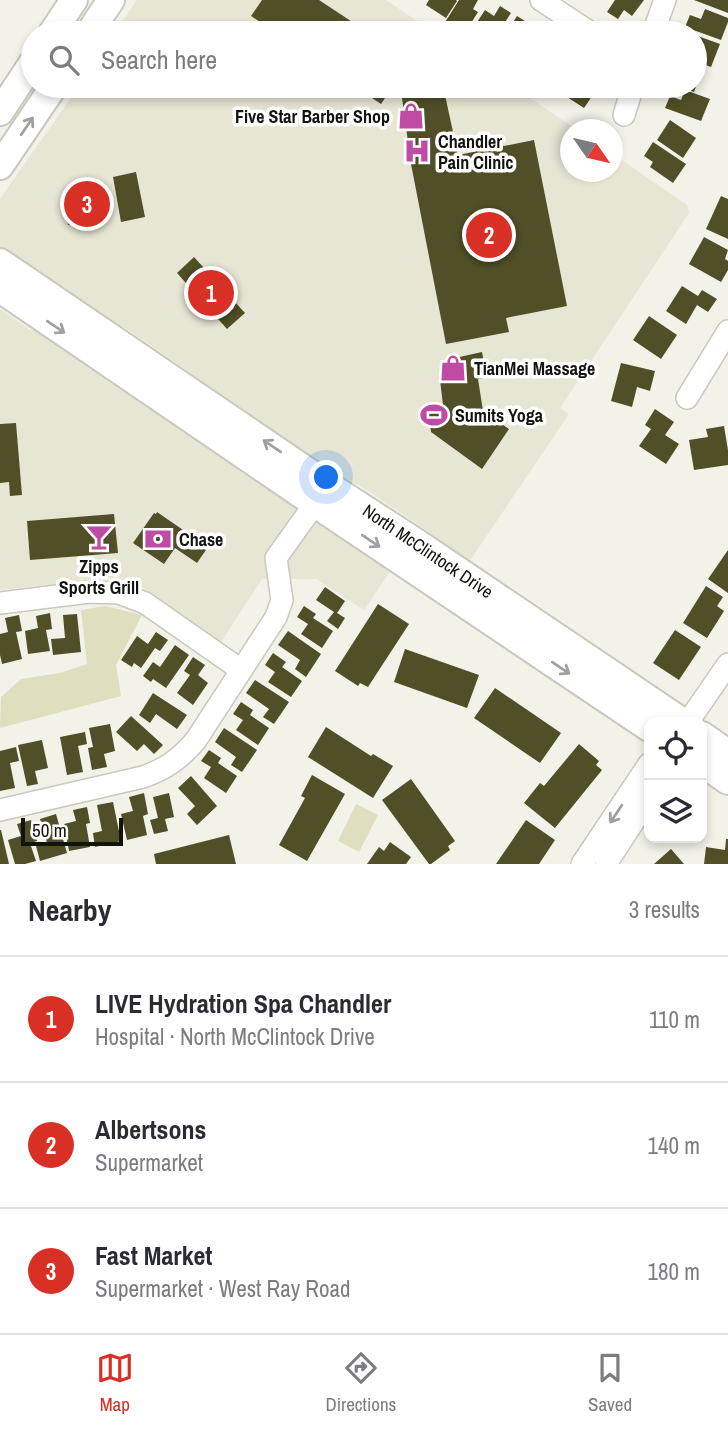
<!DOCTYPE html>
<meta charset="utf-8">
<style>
body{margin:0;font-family:"Archivo Narrow",sans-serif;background:#f7f7f7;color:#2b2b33}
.controls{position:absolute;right:21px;bottom:21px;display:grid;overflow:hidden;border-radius:14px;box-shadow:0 4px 10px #0003}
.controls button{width:63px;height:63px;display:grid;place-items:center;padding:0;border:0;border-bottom:2px solid #e1e1e2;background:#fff;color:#2b2b33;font:35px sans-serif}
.compass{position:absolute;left:560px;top:119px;width:63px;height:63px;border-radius:50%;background:#fff;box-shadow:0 4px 10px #0003;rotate:124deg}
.scale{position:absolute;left:21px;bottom:18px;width:102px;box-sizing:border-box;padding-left:7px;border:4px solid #12120f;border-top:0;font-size:19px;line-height:24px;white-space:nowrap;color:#12120f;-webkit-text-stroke:5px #fffffd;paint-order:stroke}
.you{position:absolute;left:327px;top:478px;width:24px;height:24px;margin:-18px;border:5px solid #fff;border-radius:50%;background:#1a73e8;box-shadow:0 0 0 10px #1a73e833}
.badge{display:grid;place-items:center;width:46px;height:46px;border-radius:50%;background:#d93025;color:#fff;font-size:23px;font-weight:700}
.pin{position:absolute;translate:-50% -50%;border:4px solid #fff;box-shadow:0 2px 7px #0006}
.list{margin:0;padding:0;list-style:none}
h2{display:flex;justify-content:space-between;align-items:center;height:91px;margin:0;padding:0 28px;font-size:30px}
h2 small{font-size:23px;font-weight:400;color:#7c7c81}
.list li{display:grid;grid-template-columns:46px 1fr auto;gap:21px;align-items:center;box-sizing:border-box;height:126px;padding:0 28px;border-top:2px solid #e1e1e2}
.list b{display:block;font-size:26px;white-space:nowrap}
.list p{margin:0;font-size:23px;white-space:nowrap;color:#7c7c81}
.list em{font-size:23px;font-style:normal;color:#7c7c81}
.icon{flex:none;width:38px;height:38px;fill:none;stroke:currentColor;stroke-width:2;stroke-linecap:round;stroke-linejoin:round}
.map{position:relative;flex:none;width:728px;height:864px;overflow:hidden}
.search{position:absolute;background:#fff;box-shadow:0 4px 10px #0003;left:21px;right:21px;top:21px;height:77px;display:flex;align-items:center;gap:18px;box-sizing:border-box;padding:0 24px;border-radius:38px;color:#7c7c81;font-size:26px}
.sheet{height:469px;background:#fff}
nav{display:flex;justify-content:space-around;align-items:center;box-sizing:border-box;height:98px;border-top:2px solid #e1e1e2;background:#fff;font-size:19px;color:#7c7c81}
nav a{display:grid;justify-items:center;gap:4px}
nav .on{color:#d93025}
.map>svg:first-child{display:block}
.built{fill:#e7e6d5}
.green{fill:#dfdebf}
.building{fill:#514f27}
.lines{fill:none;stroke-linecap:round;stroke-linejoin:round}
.minor-casing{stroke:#c8c8bf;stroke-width:24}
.major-casing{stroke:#c8c8bf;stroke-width:30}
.minor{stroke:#fff;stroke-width:21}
.major{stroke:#fff;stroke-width:26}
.oneway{stroke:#a0a09f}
.labels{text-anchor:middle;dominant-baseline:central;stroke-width:7;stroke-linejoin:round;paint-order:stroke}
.poi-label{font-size:18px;font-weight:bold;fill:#12120f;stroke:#fffffd;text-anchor:start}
.street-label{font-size:18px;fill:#12120f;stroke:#fffffd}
</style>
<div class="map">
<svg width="728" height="864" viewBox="0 0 728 864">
<rect width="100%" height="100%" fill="#f2f2e9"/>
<g class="built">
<path d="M137 0H386L435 33H114Z"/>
<path d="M79 86H512L576 129 570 130V172H612L613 154 687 205 689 213 560 408 569 414 467 565 429 532 359 485 315 464 268 432 175 362 125 328 75 302 0 252V199Z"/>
<path d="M0 309 29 329 53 337 393 567 364 610 316 579H262L221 642 142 587 128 581 110 578 0 590Z"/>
</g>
<g class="green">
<path d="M105 606 142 615 116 665 121 696 0 728 1 697 21 679 60 673 87 664 81 610Z"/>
<path d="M356 804 378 815 359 852 338 841Z"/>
</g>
<g class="building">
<path d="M262 0H319L369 33H277L251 16Z"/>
<path d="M429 0H456L457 1 446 18 426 5Z"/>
<path d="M459 0H478L473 9 478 12 465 33H451L442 27Z"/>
<path d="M615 0H644L632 16 624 10 618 19 607 12Z"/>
<path d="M694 0H728V13Z"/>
<path d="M500 6 511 13 498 33H470L485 10 494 16Z"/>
<path d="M705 9 728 18V22L721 40 685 27 690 15 701 19Z"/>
<path d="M517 16 528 23 522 33H506Z"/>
<path d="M695 35 720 44 711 67 695 61Z"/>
<path d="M695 65 703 68 694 92 677 86H695Z"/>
<path d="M354 86H393L381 104Z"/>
<path d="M570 86H599L584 108 564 95Z"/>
<path d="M685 90 710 99 701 121 665 108 670 96 681 100Z"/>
<path d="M445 95 458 155 534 140 567 306 506 318 509 332 446 344 411 164 402 98Z"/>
<path d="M670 120 696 138 683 158 657 140Z"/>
<path d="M653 142 686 164 673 183 650 167 653 162 644 156Z"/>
<path d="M136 172 145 217 121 222 113 177Z"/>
<path d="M82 189 87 221 68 225 62 193Z"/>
<path d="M721 196 728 199V239L706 229Z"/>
<path d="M704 237 728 250 725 259 728 261V270L721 282 689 264Z"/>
<path d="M194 257 245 313 227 329 177 273Z"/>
<path d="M682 286 698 296 702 290 717 299 708 312 697 305 686 324 666 311Z"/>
<path d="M649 316 677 335 661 359 633 340Z"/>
<path d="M482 352 486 373H482L483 378 478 379 483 411 509 429 482 469 431 432 428 409 443 405 440 380 449 378 446 360Z"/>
<path d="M621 363 655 371 650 391 637 387 632 407 611 401Z"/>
<path d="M655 409 674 422 665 435 679 444 666 464 639 446 651 429 645 425Z"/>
<path d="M16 423 22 495 10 496 9 482 0 483V424Z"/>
<path d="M724 426 728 450V465L694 470 689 440 708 437 706 429Z"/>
<path d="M157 512 186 532 183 535 206 550 197 563 175 548 164 564 133 543 154 513 156 514Z"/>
<path d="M114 514 118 553 30 560 27 521Z"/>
<path d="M728 550V593L708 579Z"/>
<path d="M706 586 723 597 717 606 724 611 707 638 683 623Z"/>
<path d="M325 587 345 601 337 613 345 618 338 629 327 621 334 612 316 600Z"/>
<path d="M378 604 409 624 368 687 360 683 358 686 335 671Z"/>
<path d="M304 606 316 614 313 618 333 631 322 648 301 634 308 624 297 617Z"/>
<path d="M50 613 52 629 46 630 50 651 28 654 25 631 38 628 36 616Z"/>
<path d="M77 614 81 652 53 655 51 639 65 638 63 615Z"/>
<path d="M19 615 22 631 16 632 22 659 2 664 0 655V634L8 632 5 618Z"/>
<path d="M675 630 701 647 679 680 653 663Z"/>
<path d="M288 631 321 654 306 677 295 669 300 660 278 645Z"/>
<path d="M156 632 168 640 160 651 155 648 141 668 134 663 132 667 121 660 137 636 148 644Z"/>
<path d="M175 645 189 655 166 688 153 679 151 682 143 676 153 662 160 667Z"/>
<path d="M405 649 479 675 467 708 394 682Z"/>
<path d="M273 653 286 662 282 667 302 681 291 697 268 682 275 672 265 665Z"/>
<path d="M193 657 205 665 198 675 208 683 193 705 177 693 190 675 184 671Z"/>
<path d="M255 680 289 702 274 724 263 717 269 709 246 693Z"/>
<path d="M495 688 561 733 540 763 474 718Z"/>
<path d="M153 693 187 715 177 729 156 714 150 723 139 715Z"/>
<path d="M241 702 253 710 250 715 269 728 258 745 236 730 243 720 233 714Z"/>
<path d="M131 716 163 745 154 754 144 744 137 751 116 732Z"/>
<path d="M110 724 115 751 104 754 107 767 92 770 88 748 93 747 89 728Z"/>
<path d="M326 727 371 756 373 754 393 766 373 798 308 757Z"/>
<path d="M224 728 257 750 242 772 231 765 236 757 215 742Z"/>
<path d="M85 732 87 744 78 746 83 772 67 775 60 737Z"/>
<path d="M42 740 48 768 35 771 38 784 27 786 18 745Z"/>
<path d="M579 744 599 761 596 765 602 770 555 828 524 803 540 783 544 786Z"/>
<path d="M16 747 19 761 10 763 15 788 0 791V751Z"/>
<path d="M209 750 221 758 218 763 237 776 226 793 204 778 211 767 201 761Z"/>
<path d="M312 775 345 794 307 861 279 845 305 798 301 796Z"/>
<path d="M191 776 217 806 197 825 187 814 195 806 178 788Z"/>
<path d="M411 779 455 841 448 846 450 850 431 864H429L382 800Z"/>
<path d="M144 793 148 814 143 816 147 835 127 840 121 814 133 811 129 797Z"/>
<path d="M169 793 174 817 165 819 168 831 154 834 150 820 158 818 153 797Z"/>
<path d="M113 802 121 841 95 847 93 833 102 831 97 805Z"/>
<path d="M87 807 90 823 86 824 90 847 69 851 64 824 76 821 73 810Z"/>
<path d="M56 814 67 853 40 861 36 846 47 843 40 819Z"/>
<path d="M31 820 37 841 30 843 36 861 25 864H15L8 840 21 836 17 824Z"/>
<path d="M526 820 555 840 539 864H496Z"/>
<path d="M0 830H1L9 864H0Z"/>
<path d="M229 835 236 864H156L154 854Z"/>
<path d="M726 839H728V864H704L706 847 725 850Z"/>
<path d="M390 842 411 857 406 864H367L379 847 384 851Z"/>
<path d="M671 849 684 864H654Z"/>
</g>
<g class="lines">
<g class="minor-casing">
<g id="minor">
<path d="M541 0 591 33"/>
<path d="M653 33 665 0"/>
<path d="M624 115 633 86"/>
<path d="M687 398 728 331"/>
<path d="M0 603 89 592 119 593 145 603 241 670"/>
<path d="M688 722 728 664"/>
<path d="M0 810 143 777C166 769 181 758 196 740L276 617 282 600 276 558 324 491"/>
<path d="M582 864 649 764"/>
<path d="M606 864 649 798"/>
</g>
</g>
<g class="major-casing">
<g id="major">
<path d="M52 33 74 0"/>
<path d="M89 33 111 0"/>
<path d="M0 112 33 62"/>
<path d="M0 166 54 86"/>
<path d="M0 262 328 485 416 542 683 722"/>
<path d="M0 289 299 493 649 728"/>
<path d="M702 735 728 753"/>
<path d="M702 763 728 781"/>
</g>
</g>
<use href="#minor" class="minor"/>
<use href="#major" class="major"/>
</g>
<defs><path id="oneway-shaft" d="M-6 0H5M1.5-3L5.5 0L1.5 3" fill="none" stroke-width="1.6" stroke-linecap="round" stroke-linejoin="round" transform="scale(1.75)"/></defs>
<g class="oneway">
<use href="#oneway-shaft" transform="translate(27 126) rotate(-56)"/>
<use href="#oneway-shaft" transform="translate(56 327) rotate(34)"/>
<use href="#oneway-shaft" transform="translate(272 446) rotate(-146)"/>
<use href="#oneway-shaft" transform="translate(371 541) rotate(34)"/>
<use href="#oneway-shaft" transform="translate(561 668) rotate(34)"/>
<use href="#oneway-shaft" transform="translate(616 814) rotate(124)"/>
</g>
<defs>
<g id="shop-bare" transform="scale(2.1)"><path d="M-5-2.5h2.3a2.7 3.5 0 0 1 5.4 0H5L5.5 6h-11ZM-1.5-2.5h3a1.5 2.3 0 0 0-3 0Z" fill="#bf4ba4" stroke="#fffffd" stroke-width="2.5" paint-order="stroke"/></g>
<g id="hospital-bare" transform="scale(2.1)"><path d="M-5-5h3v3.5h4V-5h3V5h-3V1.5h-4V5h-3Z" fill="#bf4ba4" stroke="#fffffd" stroke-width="2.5" paint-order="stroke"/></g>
<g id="stadium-bare" transform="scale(2.1)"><path d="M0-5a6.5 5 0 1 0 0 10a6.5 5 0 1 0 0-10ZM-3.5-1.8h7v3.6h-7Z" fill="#bf4ba4" stroke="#fffffd" stroke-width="2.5" paint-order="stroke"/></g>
<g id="bar-bare" transform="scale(2.1)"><path d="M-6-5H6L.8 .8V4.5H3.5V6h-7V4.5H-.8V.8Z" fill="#bf4ba4" stroke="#fffffd" stroke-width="2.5" paint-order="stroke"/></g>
<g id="bank-bare" transform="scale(2.1)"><path d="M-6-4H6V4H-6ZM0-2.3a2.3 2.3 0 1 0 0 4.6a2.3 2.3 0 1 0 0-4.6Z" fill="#bf4ba4" stroke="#fffffd" stroke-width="2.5" paint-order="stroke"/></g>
</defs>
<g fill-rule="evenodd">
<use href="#shop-bare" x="411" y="116"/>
<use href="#hospital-bare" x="417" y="151"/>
<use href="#shop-bare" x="453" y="368"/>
<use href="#stadium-bare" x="434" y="415"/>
<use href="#bar-bare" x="99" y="537"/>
<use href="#bank-bare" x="158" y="539"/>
</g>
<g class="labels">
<g class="poi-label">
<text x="390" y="116" text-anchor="end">Five Star Barber Shop</text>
<text x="438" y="141">Chandler<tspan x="438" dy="21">Pain Clinic</tspan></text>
<text x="474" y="368">TianMei Massage</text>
<text x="455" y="415">Sumits Yoga</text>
<text x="179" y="539">Chase</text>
<text x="99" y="566" text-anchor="middle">Zipps<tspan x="99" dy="21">Sports Grill</tspan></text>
</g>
<g class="street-label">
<text transform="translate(428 551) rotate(34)">North McClintock Drive</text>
</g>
</g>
</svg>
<div class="controls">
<button><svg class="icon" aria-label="locate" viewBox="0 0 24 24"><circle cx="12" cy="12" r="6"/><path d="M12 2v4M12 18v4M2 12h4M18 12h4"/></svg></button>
<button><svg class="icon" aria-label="layers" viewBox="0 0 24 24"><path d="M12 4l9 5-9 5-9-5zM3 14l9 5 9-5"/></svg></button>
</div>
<svg class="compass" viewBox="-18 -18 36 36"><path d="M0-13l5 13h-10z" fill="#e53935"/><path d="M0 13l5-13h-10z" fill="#7c7c81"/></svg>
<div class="scale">50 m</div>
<div class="you"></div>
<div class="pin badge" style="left:211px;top:293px">1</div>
<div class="pin badge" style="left:489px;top:235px">2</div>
<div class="pin badge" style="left:87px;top:204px">3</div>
<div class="search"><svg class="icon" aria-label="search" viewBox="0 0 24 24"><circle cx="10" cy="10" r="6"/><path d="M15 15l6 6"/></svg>Search here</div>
</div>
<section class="sheet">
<h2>Nearby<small>3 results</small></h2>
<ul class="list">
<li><span class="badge">1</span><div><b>LIVE Hydration Spa Chandler</b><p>Hospital · North McClintock Drive</p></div><em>110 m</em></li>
<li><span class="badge">2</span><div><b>Albertsons</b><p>Supermarket</p></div><em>140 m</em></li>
<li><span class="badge">3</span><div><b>Fast Market</b><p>Supermarket · West Ray Road</p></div><em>180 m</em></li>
</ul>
</section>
<nav>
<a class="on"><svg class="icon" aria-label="map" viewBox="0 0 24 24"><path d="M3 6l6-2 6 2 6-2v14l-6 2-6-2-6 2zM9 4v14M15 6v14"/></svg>Map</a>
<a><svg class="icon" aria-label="directions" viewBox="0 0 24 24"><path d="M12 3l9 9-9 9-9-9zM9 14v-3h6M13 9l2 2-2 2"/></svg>Directions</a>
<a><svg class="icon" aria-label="saved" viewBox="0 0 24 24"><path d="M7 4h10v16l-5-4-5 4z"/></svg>Saved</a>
</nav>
